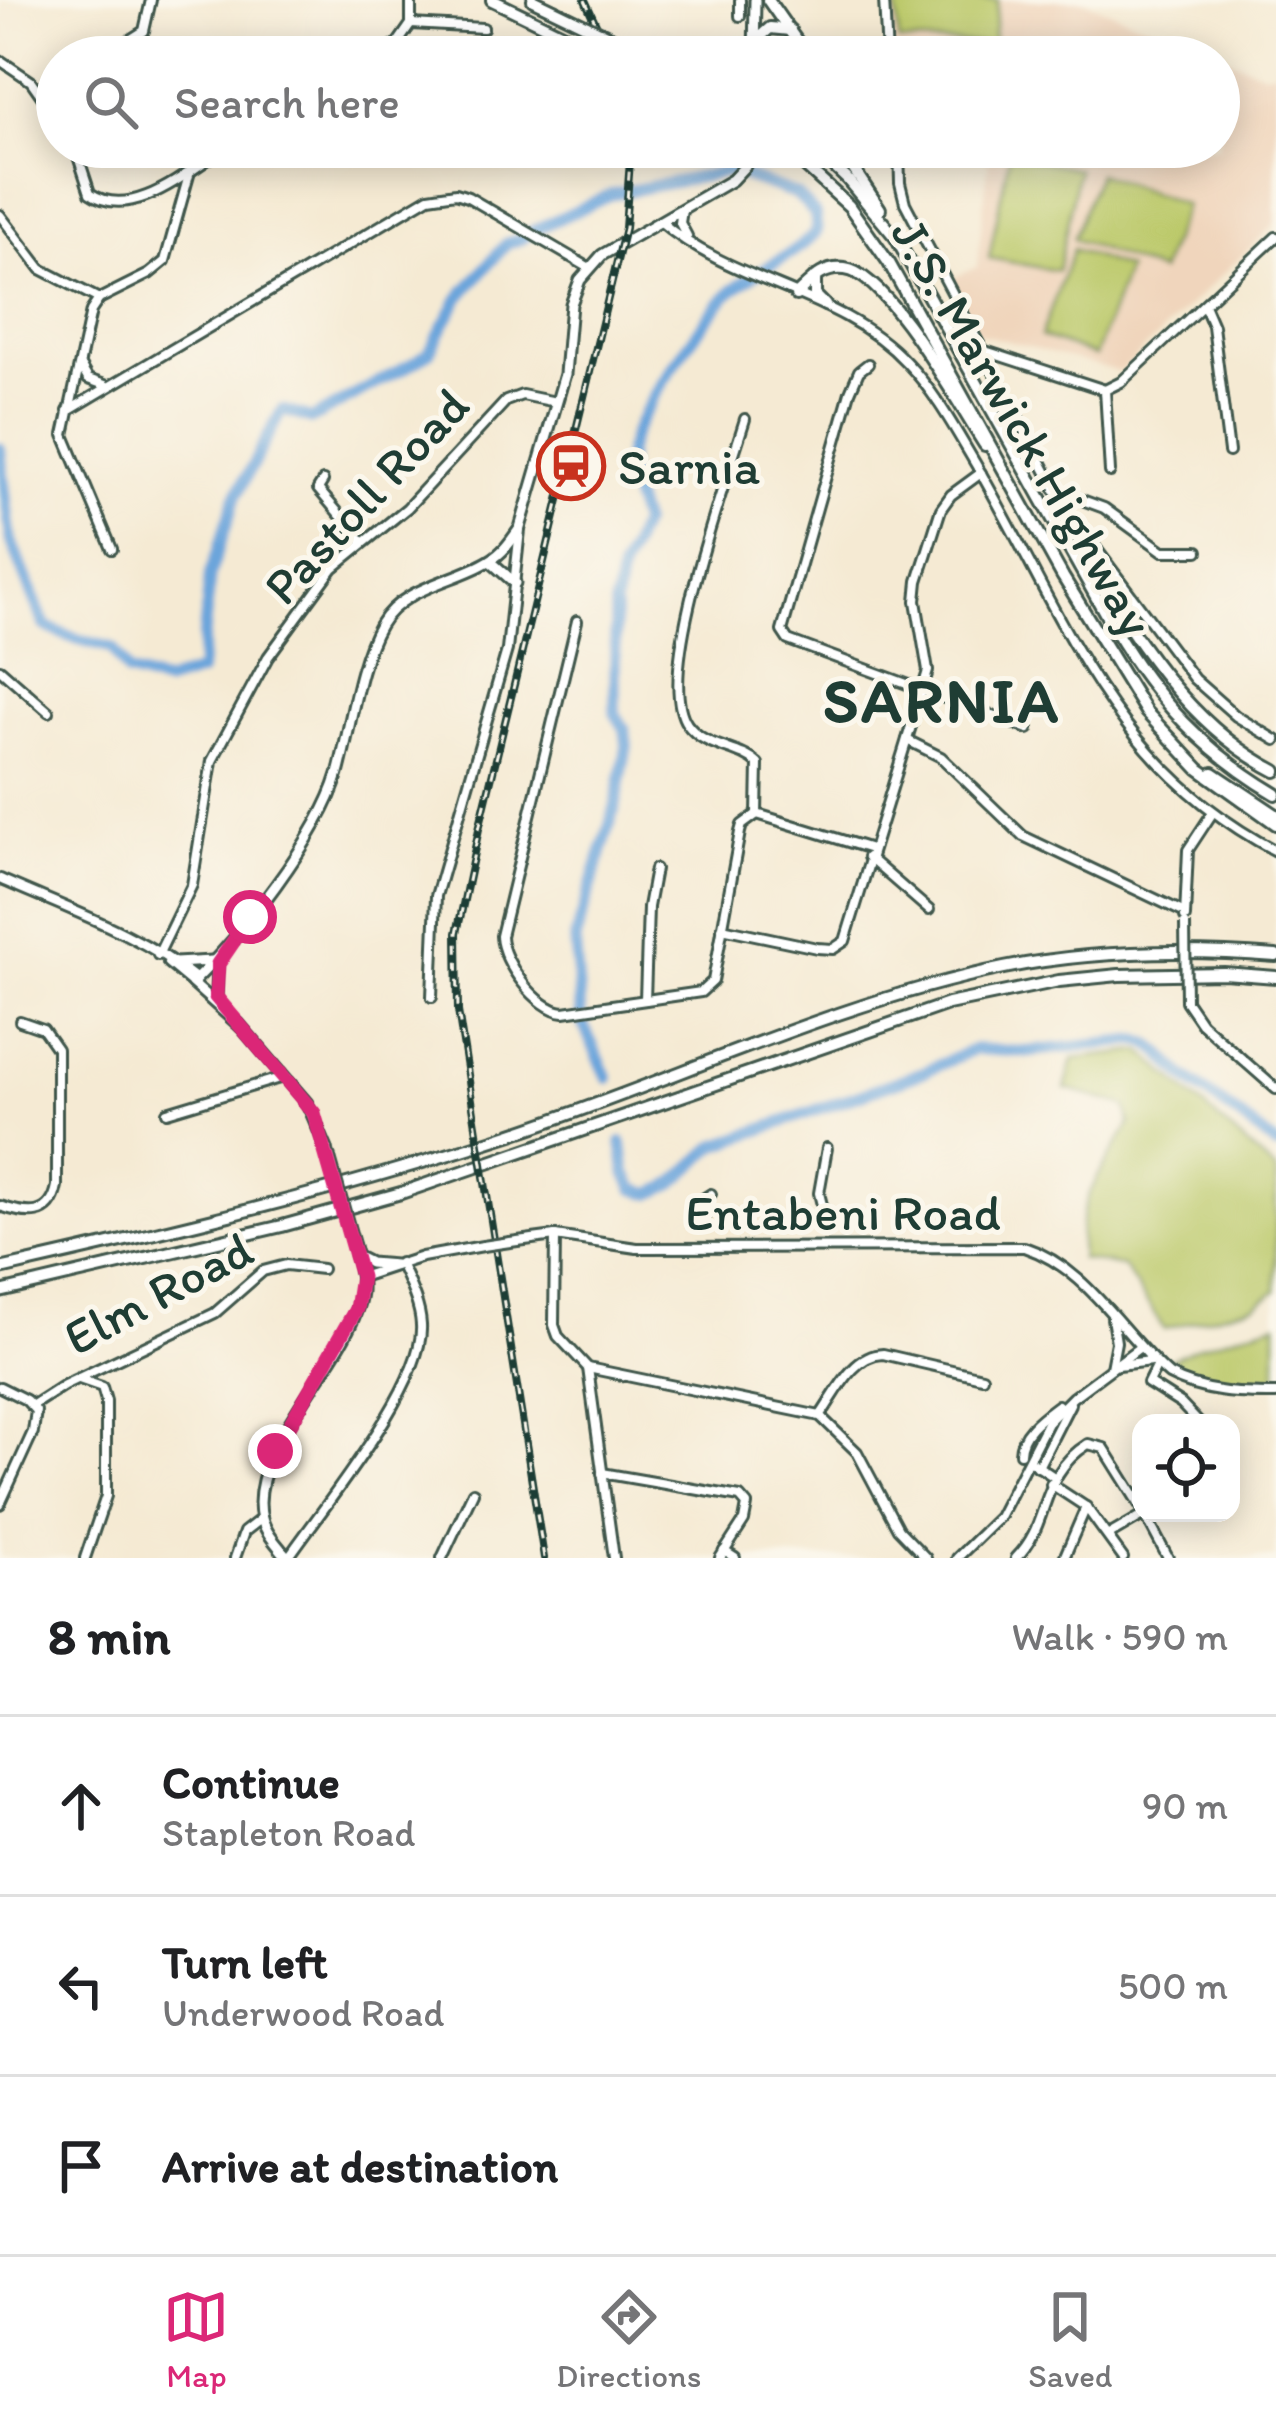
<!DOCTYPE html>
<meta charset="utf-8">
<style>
body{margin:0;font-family:Itim,sans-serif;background:#f6f6f6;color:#202124}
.controls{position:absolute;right:36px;bottom:36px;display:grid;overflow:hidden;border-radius:24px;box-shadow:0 6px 30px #0003}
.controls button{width:108px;height:108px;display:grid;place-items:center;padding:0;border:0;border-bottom:3px solid #e0e0e0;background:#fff;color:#202124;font:60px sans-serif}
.stop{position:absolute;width:36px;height:36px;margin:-27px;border:9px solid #db2777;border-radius:50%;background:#fff}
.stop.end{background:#db2777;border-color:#fff;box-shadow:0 3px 12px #0008}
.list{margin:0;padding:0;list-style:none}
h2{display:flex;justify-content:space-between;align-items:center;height:156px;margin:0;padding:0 48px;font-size:51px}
h2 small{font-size:39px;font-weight:400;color:#757577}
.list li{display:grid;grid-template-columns:78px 1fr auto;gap:36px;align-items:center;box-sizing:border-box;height:180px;padding:0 48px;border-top:3px solid #e0e0e0}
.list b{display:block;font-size:45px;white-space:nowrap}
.list p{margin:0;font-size:39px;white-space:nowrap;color:#757577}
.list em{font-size:39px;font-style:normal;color:#757577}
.icon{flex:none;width:66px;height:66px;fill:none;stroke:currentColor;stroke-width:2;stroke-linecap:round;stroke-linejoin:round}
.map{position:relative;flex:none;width:1276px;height:1558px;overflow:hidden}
.search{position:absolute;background:#fff;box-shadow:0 6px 30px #0003;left:36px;right:36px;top:36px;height:132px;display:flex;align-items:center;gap:30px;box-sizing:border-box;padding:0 42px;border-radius:66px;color:#757577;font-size:45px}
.sheet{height:696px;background:#fff}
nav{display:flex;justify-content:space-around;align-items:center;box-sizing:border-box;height:168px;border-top:3px solid #e0e0e0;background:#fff;font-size:33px;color:#757577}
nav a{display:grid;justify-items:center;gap:6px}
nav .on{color:#db2777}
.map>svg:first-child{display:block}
.built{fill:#f0d5bc}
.green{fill:#bcc96b;stroke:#6e8350;stroke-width:3}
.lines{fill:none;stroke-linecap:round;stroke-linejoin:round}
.river{stroke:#6ca5db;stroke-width:12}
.minor-casing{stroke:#3f574c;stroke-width:14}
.major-casing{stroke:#3f574c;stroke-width:15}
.highway-casing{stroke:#3f574c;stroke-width:16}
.minor{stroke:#fff;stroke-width:8}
.major{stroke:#fff;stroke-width:9}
.highway{stroke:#fff;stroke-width:10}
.rail-casing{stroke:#1f3d34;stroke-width:8}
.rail{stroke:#fbf7ec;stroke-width:3;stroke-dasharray:9;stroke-linecap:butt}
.minor-bridge-casing{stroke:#3f574c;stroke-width:14;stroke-linecap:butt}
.major-bridge-casing{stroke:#3f574c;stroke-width:15;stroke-linecap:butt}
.highway-bridge-casing{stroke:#3f574c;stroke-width:16;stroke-linecap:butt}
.minor-bridge{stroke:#fff;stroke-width:8}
.major-bridge{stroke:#fff;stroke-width:9}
.highway-bridge{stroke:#fff;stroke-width:10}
.route{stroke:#db2777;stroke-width:15}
.labels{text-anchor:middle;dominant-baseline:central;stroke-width:10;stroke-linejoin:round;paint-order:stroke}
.street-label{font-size:51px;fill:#1f3d34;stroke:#fbf7ec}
.poi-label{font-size:51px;fill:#1f3d34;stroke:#fbf7ec;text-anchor:start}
.district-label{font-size:63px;font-weight:bold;letter-spacing:3px;fill:#1f3d34;stroke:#fbf7ec}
</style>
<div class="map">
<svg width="1276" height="1558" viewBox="0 0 1276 1558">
<rect width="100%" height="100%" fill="#fbf7ec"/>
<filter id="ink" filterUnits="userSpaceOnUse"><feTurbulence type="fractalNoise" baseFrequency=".00833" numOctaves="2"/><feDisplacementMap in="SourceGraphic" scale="24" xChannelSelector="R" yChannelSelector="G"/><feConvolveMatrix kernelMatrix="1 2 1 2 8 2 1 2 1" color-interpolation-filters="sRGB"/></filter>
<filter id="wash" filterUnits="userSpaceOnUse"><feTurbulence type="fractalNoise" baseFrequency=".004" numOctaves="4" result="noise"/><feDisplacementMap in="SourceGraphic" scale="48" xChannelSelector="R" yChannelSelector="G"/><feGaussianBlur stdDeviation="2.7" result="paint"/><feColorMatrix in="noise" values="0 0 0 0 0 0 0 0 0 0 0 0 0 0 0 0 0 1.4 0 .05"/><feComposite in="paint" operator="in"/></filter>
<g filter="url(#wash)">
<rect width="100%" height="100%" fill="#f5ead3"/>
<path class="built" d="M891 0H1082L1264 73 1276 71V223L1120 372 978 333 951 279 977 267 990 147H1219V57H993V49L892 51Z"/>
<g class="green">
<path d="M896 0H998L993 44 899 42Z"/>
<path d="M1009 155 1078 169 1058 271 989 258Z"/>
<path d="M1098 173 1185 205 1160 272 1073 239Z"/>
<path d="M1073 249 1127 269 1095 356 1041 336Z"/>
<path d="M1141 1051 1276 1171V1291L1255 1305 1164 1329 1123 1266 1081 1259C1075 1198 1101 1175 1130 1124L1126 1106 1065 1089 1073 1059Z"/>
<path d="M1276 1323V1381C1239 1383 1199 1383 1170 1360L1199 1346Z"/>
</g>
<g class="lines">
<g class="river">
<path d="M0 448 11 540 45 626 70 637 112 648 128 673 164 683 200 672 210 574 236 496 282 410 312 419 415 362 429 352 459 298 507 243 522 239 534 230 612 194 730 171 797 195 815 214 817 231C794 257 761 267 734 289 708 310 634 419 628 451 624 475 635 501 642 524L621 570 615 604V713L625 729 627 746 616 804 575 939 581 1020 608 1078"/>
<path d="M622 1143 626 1173 634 1189 651 1194 672 1185 715 1146 926 1071 975 1049 1024 1052 1138 1040C1160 1046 1166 1061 1183 1075 1213 1099 1247 1119 1276 1146"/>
</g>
</g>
</g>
<g filter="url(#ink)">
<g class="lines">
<g class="minor-casing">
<g id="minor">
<path d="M411 0V24"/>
<path d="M884 0 887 57"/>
<path d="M740 16V0"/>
<path d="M411 24 483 28"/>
<path d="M103 57 144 31 151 0"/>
<path d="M376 57 397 44 411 24"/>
<path d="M0 60 31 81 57 118"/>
<path d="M41 94 57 84"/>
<path d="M75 147 90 193C133 223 190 169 227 147"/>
<path d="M899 147 900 183 905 203 1065 507 1194 679 1236 716 1276 740"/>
<path d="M682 210 680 223 687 236"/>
<path d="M0 215 41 269 99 299 149 274 165 261 191 168"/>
<path d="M661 222C734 285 840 291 906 362 936 393 956 431 978 468 1065 619 1111 765 1276 851"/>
<path d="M99 299 91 311 64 435 112 549"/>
<path d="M1204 305 1213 326 1229 452"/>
<path d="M982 350 1105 390"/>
<path d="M868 364 859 371 850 392 782 631 788 640 1028 729"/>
<path d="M81 367 88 379 105 385"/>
<path d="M1105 390 1121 382 1276 237"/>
<path d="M1105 390 1110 472"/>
<path d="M68 411 429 197 456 193 468 197 588 267"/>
<path d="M745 419C728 477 653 675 687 724 705 749 738 746 758 764L757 814"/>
<path d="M323 481 318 489 363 542"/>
<path d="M1055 490 1104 508 1163 551H1198"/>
<path d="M577 621 501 936C502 962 537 1010 564 1012L701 992 713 981 740 832 742 825 757 814"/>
<path d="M0 669 49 712"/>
<path d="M907 740 941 757 1023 836 1185 913"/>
<path d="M757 814 871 849"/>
<path d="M868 857 929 910"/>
<path d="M0 879C65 908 141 934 197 979"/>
<path d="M1185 917 1188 850 1213 812"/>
<path d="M722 928 817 948 833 949 845 941 928 671 916 601 918 581 941 509 951 495 981 473"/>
<path d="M158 955 192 885 212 761 268 657 333 568 407 508 506 401 522 395 556 402"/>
<path d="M168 963 192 983"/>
<path d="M432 997 436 896 507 650 520 530"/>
<path d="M645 1000 648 907 655 869"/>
<path d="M1186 1001 1201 1023 1276 1089"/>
<path d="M167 1112 283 1077"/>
<path d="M0 1206C27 1215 51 1219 57 1186V1049L43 1029 20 1021"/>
<path d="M824 1213 819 1193 827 1148"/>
<path d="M706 1214 700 1201 711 1194"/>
<path d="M555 1236 554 1325 558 1336 588 1368 820 1416 857 1452 898 1529 926 1558"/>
<path d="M510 1242 555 1236 637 1248 1024 1247C1088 1268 1120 1332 1169 1375 1203 1393 1238 1394 1276 1394"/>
<path d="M361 1277 422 1257 483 1246"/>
<path d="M1118 1365 1151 1361"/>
<path d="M1157 1365 1148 1383 1181 1404 1199 1423"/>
<path d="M588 1368 614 1558"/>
<path d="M1111 1368 1116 1342 1112 1318"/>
<path d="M79 1379 102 1387 106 1401V1496L85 1558"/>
<path d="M0 1387 26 1400 36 1411 33 1432 0 1504"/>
<path d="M33 1405 64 1385 215 1313 263 1271 286 1265 322 1269"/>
<path d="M820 1416C836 1394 852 1355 883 1354L982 1377"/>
<path d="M1020 1453C1020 1432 1042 1417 1058 1405"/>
<path d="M1033 1463 1054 1477"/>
<path d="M1038 1467 1070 1404"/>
<path d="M602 1473 740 1497 747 1505 744 1521 720 1558"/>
<path d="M1051 1484 1086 1507 1123 1558"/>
<path d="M1144 1513 1168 1558"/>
<path d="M1109 1535 1145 1514"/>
<path d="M724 1551 735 1558"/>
<path d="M235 1558 244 1532 262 1518"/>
<path d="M288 1558C323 1507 425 1384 421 1325 420 1304 409 1283 400 1263"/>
<path d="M442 1558 473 1492"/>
<path d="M957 1558 999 1517 1047 1423 1073 1397 1140 1347"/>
<path d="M1016 1558C1052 1523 1037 1476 1088 1444L1104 1448 1141 1507"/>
<path d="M1064 1558 1086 1507"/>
</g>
</g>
<g class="major-casing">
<g id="major">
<path d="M754 57 755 0"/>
<path d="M490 561 515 583"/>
<path d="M175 963 212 961"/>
<path d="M216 997 217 964"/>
<path d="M238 1023 307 1103 327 1149"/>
<path d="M241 1027 192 983C239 939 320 836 338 774 350 731 358 662 380 625 402 587 454 582 489 561 503 553 511 541 520 528L565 374 571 304 580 280 602 255 732 180 745 166 753 148"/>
<path d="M356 1256 370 1263 395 1265"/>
<path d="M288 1558C279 1547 266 1534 262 1519 244 1448 353 1358 361 1292 362 1276 358 1261 354 1246"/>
</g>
</g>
<g class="highway-casing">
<g id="highway">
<path d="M492 0 610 57"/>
<path d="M533 0 587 26"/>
<path d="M768 0 808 57"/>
<path d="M754 42 770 28 790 30"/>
<path d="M625 44 652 57"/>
<path d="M784 147 849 206 889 263 1063 577 1146 712 1199 769 1276 824"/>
<path d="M813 147 847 179 896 238 1114 629C1156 700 1205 752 1276 794"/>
<path d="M839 147 880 209"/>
<path d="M815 277V295L825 305"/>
<path d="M796 295C811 281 823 266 845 269 887 273 960 407 985 445"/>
<path d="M1086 563C1141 643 1187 725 1276 771"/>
<path d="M1213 773 1276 815"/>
<path d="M0 1269C169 1231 338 1191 503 1137 669 1083 831 1003 1004 968 1094 950 1185 949 1276 956"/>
<path d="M0 1292 282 1226 401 1193 948 1004 1059 981 1119 975 1224 973 1276 977"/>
</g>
</g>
<use href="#minor" class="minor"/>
<use href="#major" class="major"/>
<use href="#highway" class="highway"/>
<g class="rail-casing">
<g id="rail">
<path d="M585 0 611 57"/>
<path d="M544 1558 458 1011 457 933 479 829 625 228 631 147"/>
</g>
</g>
<use href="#rail" class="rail"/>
<g class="minor-bridge-casing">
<g id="minor-bridge">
<path d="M1185 924 1186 1001"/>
<path d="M483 1246 510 1242"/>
</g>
</g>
<g class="major-bridge-casing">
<path id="major-bridge" d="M327 1149 354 1246"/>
</g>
<g class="highway-bridge-casing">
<path id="highway-bridge" d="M587 26 625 44"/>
</g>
<use href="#minor-bridge" class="minor-bridge"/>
<use href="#major-bridge" class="major-bridge"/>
<use href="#highway-bridge" class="highway-bridge"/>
</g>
</g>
<g class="lines" filter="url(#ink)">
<path class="route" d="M250 917 218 964 216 997 314 1113 361 1277 356 1309 275 1451"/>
</g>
<defs>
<g id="station-ring" transform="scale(3.45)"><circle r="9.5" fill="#fbf7ec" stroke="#c8321e" stroke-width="1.5"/><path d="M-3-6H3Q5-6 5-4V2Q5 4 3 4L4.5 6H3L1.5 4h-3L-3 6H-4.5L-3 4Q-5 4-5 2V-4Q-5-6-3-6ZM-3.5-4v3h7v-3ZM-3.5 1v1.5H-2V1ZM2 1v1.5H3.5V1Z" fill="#c8321e"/></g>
</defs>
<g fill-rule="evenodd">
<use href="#station-ring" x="571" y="466"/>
</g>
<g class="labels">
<g class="street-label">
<text transform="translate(1023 427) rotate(60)">J.S. Marwick Highway</text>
<text transform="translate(366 496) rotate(-47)">Pastoll Road</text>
<text x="843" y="1212">Entabeni Road</text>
<text transform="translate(158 1293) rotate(-28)">Elm Road</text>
</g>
<g class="poi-label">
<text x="618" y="466">Sarnia</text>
</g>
<g class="district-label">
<text x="942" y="700">SARNIA</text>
</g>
</g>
</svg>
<div class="controls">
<button><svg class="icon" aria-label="locate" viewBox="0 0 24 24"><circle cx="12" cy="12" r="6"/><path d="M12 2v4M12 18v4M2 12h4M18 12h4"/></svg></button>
</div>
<div class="stop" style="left:250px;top:917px"></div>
<div class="stop end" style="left:275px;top:1451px"></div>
<div class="search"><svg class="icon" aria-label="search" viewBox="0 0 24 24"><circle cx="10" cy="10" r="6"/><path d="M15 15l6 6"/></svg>Search here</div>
</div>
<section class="sheet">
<h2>8 min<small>Walk · 590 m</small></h2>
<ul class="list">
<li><svg class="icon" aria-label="ahead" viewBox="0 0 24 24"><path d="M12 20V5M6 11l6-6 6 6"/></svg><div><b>Continue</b><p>Stapleton Road</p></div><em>90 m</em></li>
<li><svg class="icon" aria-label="left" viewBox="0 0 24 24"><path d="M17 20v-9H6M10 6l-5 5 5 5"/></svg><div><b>Turn left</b><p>Underwood Road</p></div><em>500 m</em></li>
<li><svg class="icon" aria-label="arrive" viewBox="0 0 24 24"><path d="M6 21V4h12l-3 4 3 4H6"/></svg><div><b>Arrive at destination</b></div></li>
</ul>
</section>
<nav>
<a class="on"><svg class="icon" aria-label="map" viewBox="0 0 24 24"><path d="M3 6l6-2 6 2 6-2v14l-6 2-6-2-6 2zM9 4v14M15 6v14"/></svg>Map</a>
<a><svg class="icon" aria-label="directions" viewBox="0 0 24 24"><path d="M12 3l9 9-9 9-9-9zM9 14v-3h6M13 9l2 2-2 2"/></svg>Directions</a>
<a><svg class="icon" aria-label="saved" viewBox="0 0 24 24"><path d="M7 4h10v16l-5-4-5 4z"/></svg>Saved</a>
</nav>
